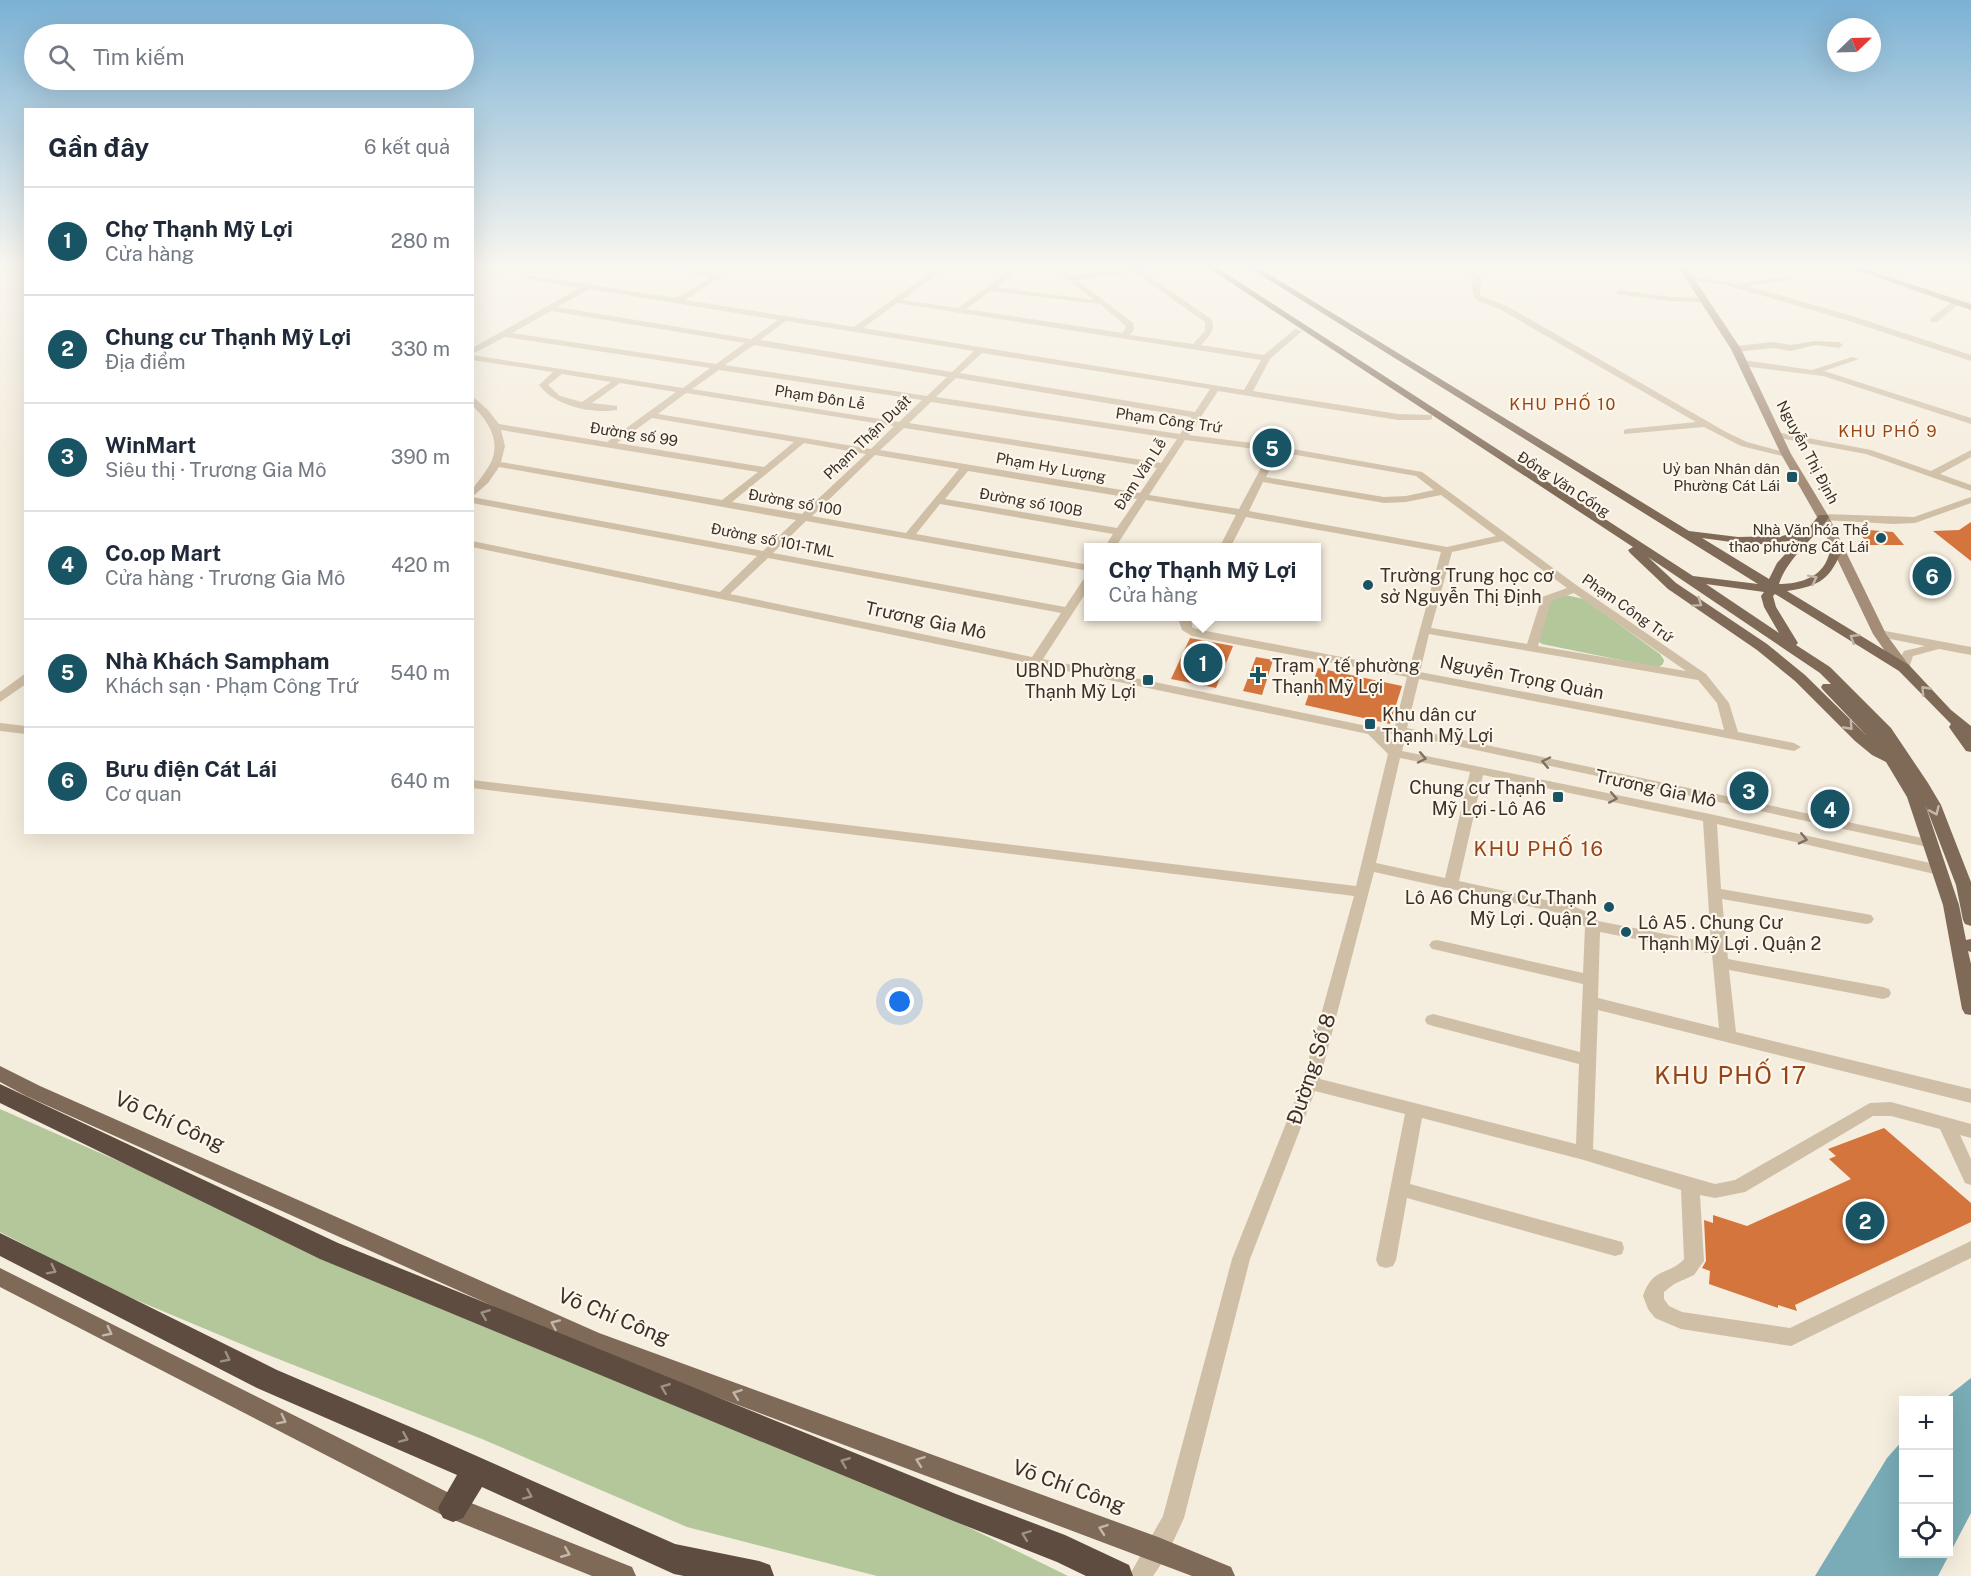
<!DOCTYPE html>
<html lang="vi">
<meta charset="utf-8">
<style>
body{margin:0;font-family:"Public Sans",sans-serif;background:#f2f2f3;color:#1f2937}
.controls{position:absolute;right:18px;bottom:18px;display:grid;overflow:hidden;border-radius:0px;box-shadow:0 6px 24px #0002}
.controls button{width:54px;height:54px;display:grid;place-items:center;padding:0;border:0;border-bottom:2px solid #e0e1e3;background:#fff;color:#1f2937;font:30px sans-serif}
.compass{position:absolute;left:1827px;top:18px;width:54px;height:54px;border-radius:50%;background:#fff;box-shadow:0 6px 24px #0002;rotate:67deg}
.you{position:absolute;left:900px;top:1002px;width:21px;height:21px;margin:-15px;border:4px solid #fff;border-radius:50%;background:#1a73e8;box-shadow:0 0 0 9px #1a73e833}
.badge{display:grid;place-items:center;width:39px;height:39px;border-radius:50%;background:#185463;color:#fff;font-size:20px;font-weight:700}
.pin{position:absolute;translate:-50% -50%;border:3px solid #fff;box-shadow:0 2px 6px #0006}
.popup{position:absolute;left:1084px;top:543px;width:237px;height:78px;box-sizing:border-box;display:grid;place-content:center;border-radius:0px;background:#fff;filter:drop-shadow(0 2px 4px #0005);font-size:20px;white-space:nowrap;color:#747a83}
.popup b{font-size:22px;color:#1f2937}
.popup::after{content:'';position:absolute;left:50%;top:100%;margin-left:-12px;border:12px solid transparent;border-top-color:#fff}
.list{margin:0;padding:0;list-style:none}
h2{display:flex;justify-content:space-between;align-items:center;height:78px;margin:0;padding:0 24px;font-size:26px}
h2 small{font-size:20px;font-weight:400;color:#747a83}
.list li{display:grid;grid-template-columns:39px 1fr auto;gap:18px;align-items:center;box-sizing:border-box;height:108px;padding:0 24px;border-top:2px solid #e0e1e3}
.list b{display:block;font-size:22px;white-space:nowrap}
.list p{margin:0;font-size:20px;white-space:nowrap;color:#747a83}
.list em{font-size:20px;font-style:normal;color:#747a83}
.icon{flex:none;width:33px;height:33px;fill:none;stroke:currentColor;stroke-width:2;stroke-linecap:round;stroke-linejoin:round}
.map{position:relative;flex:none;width:1971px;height:1576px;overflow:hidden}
.search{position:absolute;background:#fff;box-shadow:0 6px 24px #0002;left:24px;top:24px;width:450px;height:66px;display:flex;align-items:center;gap:15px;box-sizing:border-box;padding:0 21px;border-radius:33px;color:#747a83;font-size:22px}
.panel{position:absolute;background:#fff;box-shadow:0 6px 24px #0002;left:24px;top:108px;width:450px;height:726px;border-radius:0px}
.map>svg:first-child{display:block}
.green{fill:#b3c79b}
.water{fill:#79acb6}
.building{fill:#d4753d}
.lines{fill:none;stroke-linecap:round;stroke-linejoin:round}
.street{fill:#d0bfa7;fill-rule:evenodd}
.secondary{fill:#a48d78;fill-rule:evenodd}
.primary{fill:#7f6a58;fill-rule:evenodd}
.highway{fill:#5d4c3f;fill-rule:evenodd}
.oneway{stroke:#c4b7a9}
.oneway2{stroke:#7e7162}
.oneway3{stroke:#9d9084}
.poi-dot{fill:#185463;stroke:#fcf6eb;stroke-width:2}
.labels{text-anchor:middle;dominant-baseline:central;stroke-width:4.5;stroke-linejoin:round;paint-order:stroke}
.far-street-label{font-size:15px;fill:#3b3129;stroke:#fcf6eb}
.far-poi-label{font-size:15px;fill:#3b3129;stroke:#fcf6eb;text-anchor:end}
.far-neighbourhood-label{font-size:16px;letter-spacing:1.5px;fill:#954517;stroke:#fcf6eb}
.poi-label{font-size:18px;fill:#3b3129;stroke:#fcf6eb;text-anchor:start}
.street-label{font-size:18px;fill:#3b3129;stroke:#fcf6eb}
.neighbourhood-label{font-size:20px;letter-spacing:1.5px;fill:#954517;stroke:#fcf6eb}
.near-street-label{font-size:21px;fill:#3b3129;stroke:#fcf6eb}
.near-neighbourhood-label{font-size:24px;letter-spacing:1.5px;fill:#954517;stroke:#fcf6eb}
</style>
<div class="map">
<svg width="1971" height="1576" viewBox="0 0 1971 1576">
<rect width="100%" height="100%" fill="#f5eddd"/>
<g class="green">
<path d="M1561 594 1584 599 1660 654 1664 660 1663 664 1659 667 1650 666 1542 644 1537 640 1545 600Z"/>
<path d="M0 1109 564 1357 882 1485 1068 1576H877L687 1527 482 1439 258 1351 110 1289 0 1232Z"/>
</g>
<path class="water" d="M1971 1378V1513L1938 1576H1815L1887 1458 1903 1440 1904 1554H1948V1400H1943Z"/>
<g class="building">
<path d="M1971 522V561L1933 531 1959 530Z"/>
<path d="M1857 529 1893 532 1904 545H1868Z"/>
<path d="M1190 638 1233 646 1216 688 1171 679Z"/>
<path d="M1256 657 1273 660 1262 695 1243 691Z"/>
<path d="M1318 668 1402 686 1390 724 1305 705Z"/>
<path d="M1884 1128 1971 1203V1222L1795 1305 1797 1311 1778 1305V1308L1709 1284 1710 1271 1702 1268 1706 1261 1704 1220 1713 1223V1215L1747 1226 1851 1179 1829 1159 1836 1156 1828 1149Z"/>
</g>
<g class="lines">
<g class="street">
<path d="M652 265H668L717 273 730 265H739L685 300 854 327 941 265H949L902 300 958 308 1017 265H1025L996 287 1094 300 1049 265H1057L1072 276 1129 268 1125 265 1137 267 1173 265 1169 267 1142 271 1211 319C1217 330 1208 337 1201 345L1264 355 1295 329 1302 331 1270 359 1253 391 1398 414 1432 415V419L1429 420H1398L1218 391 1189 435 1276 446 1422 472 1579 587 1706 674 1729 703 1738 732 1794 743 1801 747 1794 751 1419 679 1407 728 1932 840 1939 844 1932 848 1406 735 1402 751 1710 814 1939 865 1946 870 1939 875 1717 824 1721 889 1866 914 1871 915 1874 919 1871 923 1866 924 1722 899 1728 959 1883 987 1889 989 1891 993 1889 997 1883 999 1729 970 1736 1032 1971 1089V1103L1598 1010 1593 1149 1715 1184 1735 1180 1870 1103 1891 1102 1971 1124V1138L1960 1135 1971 1159V1185L1965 1183 1940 1129 1891 1116H1873L1745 1192 1715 1198 1700 1195 1704 1261 1694 1275 1674 1284 1664 1292V1299L1669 1306 1682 1312 1790 1328 1971 1241V1258L1791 1346 1681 1329 1655 1318 1648 1309 1643 1296C1653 1266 1669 1276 1684 1259L1681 1190 1584 1160 1422 1118 1410 1184 1615 1240 1622 1242 1624 1248 1622 1254 1615 1256 1407 1198 1396 1260 1393 1266 1386 1268 1379 1266 1376 1260 1405 1114 1315 1091 1250 1259 1184 1518 1166 1557 1153 1576H1129L1163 1516 1232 1259 1302 1083 1354 896 472 788V780L1356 886 1388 754 1368 734 472 547V541L720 592 757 556 472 503V497L763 551 796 520 499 467 488 483 472 497C472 485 479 482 485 472 504 447 492 425 472 405V396L488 410 499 424 607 442 676 392 620 383 592 403 617 406V410C591 414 555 406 539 385L553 372 472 360V355L683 388 710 368 505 337 472 354V348L580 288 529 279H526V275L677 298 712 277ZM1134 272 1205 322V331L1193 344 1130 335 1134 330 1133 323 1077 280ZM589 289 778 320 751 339 557 307ZM991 291 1100 304 1126 326 1123 333 966 309ZM897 303 1261 360 1244 390 863 328ZM551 311 745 343 716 364 512 333ZM786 321 974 351 952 372 760 340ZM754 345 947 377 927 396 725 365ZM982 353 1210 389 1195 412 960 373ZM719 370 922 400 899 422 692 389ZM562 374 611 382 582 402 560 396 548 385ZM956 378 1191 417 1180 434 936 397ZM686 393 894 426 871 449 658 414ZM931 402 1177 439 1161 463 909 423ZM652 418 794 442 764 467 617 443ZM904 428 1157 468 1140 493 880 450ZM501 430 758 472 722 500 501 462 505 446ZM1185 440 1270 451 1239 509 1149 495ZM804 443 866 454 802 514 732 502ZM1279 452 1416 476 1434 490 1406 496 1384 497 1266 477ZM875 455 959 469 906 533 812 516ZM968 471 1137 499 1117 528 945 499ZM1263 482 1384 503 1406 502 1441 495 1496 536 1447 547 1249 511ZM1146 500 1236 515 1219 548H1230L1246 517 1441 552 1409 670 1196 629 1192 627 1193 616H1181L1179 621 1182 630 1192 636 1407 677 1395 726 1372 727 1043 659 1089 588V576L1085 577 1065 607 773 553 806 521 1089 571V565L916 534 940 504 1113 534 1104 548H1115ZM1503 541 1567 588 1542 597 1527 644 1431 628 1452 552ZM768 558 1061 613 1032 657 730 594ZM1574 593 1686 671 1538 646 1551 601ZM1429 634 1698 680 1717 703 1724 730 1420 672ZM1383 734H1393L1391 742ZM1400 758 1470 772 1445 878 1376 863ZM1483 775 1703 821 1711 943 1598 921 1589 913 1573 906 1459 881ZM1374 872 1564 914 1579 921 1585 927 1583 973 1437 940 1432 941 1429 945 1432 949 1437 950 1583 984 1580 1052 1433 1014 1427 1016 1425 1020 1427 1024 1433 1026 1579 1064 1576 1144 1320 1079ZM1600 932 1712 954 1719 1028 1598 998Z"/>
<path d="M1468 265H1476V272L1481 279 1480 296 1507 306 1726 432 1747 442 1791 454 1786 457 1741 446 1704 427 1624 434V430L1627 429 1696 422 1501 310C1481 301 1469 304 1473 279L1468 272Z"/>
<path d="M1914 265H1930L1873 276 1869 274Z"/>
<path d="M1686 275 1737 284 1790 276 1791 278 1787 280 1747 286 1852 316 1971 355V361L1846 320 1722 284 1686 279Z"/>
<path d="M1620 290 1670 297 1704 298 1708 300 1704 302 1670 301 1617 294 1616 292Z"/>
<path d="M1953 301 1960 303 1937 322H1931V318Z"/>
<path d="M1815 341 1839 342 1843 345 1839 348 1815 345 1791 351 1773 348 1736 352 1732 349 1736 346 1773 342 1791 345Z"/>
<path d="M1852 357 1859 359 1824 371 1971 418V424L1823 376 1743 366 1739 363 1743 360 1812 370Z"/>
<path d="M1777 432 1871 450 1931 471 1971 450V457L1940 474 1971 485V491L1866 454 1774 437 1772 435Z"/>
<path d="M1971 497V503L1915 523 1893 524 1823 520 1818 517 1823 514 1914 517Z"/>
<path d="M1880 630 1971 647V655L1939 649 1913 656 1908 671H1900L1899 660 1904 651 1925 646 1876 636 1874 634 1876 632Z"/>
<path d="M26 673V684L0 702V692Z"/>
<path d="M0 723 26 726V734L0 731Z"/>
</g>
<g class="secondary">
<path d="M1677 265H1685L1741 349 1791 454 1829 517 1886 634 1911 668 1909 671H1899L1873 634 1817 517 1781 454 1731 349Z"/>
<path d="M1842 265H1853L1971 304V310Z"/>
</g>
<g class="primary">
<path d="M1204 265H1213L1693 576 1758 584 1245 265H1254L1689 531 1738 537 1782 536 1808 529 1819 515H1827L1829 517C1813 540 1788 557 1779 584 1795 584 1813 580 1823 567 1828 561 1829 552 1833 545H1841L1843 548C1830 579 1821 586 1787 591L1909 665 1951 710 1971 726V752L1966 751 1951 730 1949 727 1951 724 1899 671 1775 594 1773 596 1776 607 1798 643 1796 645 1830 667 1891 728 1928 783 1941 805 1971 882V926L1965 924 1963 920 1956 885 1925 804 1959 905 1966 940 1971 939V952L1968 951 1971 964V1015L1965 1014 1962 1009 1943 905 1907 797 1886 762 1872 755 1855 741 1795 681 1757 650 1668 589 1630 553 1628 550 1633 547ZM1702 538 1753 545 1798 540 1777 563 1769 579ZM1648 557 1820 673 1831 684H1823L1821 687 1823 690 1867 736 1805 675 1767 644 1676 583ZM1706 584 1764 592 1761 596 1764 607 1779 633Z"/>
<path d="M0 1066 40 1086 599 1333 1158 1537 1231 1567 1235 1576H1192L584 1347 26 1096 0 1082Z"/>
<path d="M0 1268 461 1499 632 1567 636 1576H592L444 1516 0 1287Z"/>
</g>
<g class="highway">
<path d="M0 1084 338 1243 956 1494 1065 1535 1129 1565 1133 1576H1086L1057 1562 946 1518 320 1259 0 1103Z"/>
<path d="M0 1233 277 1370 427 1434 675 1544 759 1561 770 1565 774 1576H684L674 1574 482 1487 463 1518 453 1522 443 1518 438 1508 457 1475 257 1388 0 1256Z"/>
</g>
</g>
<defs><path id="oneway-chevron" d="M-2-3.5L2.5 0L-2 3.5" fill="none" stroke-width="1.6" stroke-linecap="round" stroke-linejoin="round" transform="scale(1.5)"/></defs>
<g class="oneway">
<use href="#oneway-chevron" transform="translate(1813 579) rotate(-27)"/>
<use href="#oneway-chevron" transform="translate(1698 603) rotate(34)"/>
<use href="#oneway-chevron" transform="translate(1854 638) rotate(-148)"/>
<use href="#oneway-chevron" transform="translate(1925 690) rotate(-133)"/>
<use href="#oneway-chevron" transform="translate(1849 726) rotate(47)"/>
<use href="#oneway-chevron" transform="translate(1935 811) rotate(66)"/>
<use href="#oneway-chevron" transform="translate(555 1324) rotate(-156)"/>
<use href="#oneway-chevron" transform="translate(108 1332) rotate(27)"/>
<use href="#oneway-chevron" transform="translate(737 1394) rotate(-160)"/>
<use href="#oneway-chevron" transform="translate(282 1420) rotate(27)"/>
<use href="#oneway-chevron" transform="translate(920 1461) rotate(-160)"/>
<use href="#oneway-chevron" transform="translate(1103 1529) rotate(-160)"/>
<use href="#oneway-chevron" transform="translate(566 1553) rotate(22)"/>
</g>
<g class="oneway2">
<use href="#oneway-chevron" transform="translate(1422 758) rotate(12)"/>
<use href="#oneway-chevron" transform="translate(1546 762) rotate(-168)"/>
<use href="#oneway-chevron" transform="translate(1613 798) rotate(11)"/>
<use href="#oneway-chevron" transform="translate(1803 839) rotate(13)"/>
</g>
<g class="oneway3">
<use href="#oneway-chevron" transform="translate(52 1270) rotate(27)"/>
<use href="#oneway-chevron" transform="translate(485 1314) rotate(-158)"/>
<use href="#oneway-chevron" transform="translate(226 1358) rotate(27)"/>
<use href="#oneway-chevron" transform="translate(665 1388) rotate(-158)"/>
<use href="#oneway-chevron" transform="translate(404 1438) rotate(23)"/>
<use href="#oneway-chevron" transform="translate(845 1462) rotate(-158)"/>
<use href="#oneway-chevron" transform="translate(528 1495) rotate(24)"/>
<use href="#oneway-chevron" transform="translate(1026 1535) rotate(-159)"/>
</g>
<linearGradient id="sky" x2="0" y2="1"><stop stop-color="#7bb1d4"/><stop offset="0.55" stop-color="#faf7f0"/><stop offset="1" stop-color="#faf7f0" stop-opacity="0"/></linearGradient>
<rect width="1971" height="485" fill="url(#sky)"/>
<g class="poi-dot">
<rect x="1786" y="471" width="12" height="12" rx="3"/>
<circle cx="1881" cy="538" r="6"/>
<circle cx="1368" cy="585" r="6"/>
<path d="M1255 666h6v6h6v6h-6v6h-6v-6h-6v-6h6z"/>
<rect x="1142" y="674" width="12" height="12" rx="3"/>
<rect x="1364" y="718" width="12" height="12" rx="3"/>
<rect x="1552" y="791" width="12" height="12" rx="3"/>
<circle cx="1609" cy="907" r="6"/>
<circle cx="1626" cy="932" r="6"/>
</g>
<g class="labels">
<g class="far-street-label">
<text transform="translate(820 397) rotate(9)">Phạm Đôn Lễ</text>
<text transform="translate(1169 420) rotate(8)">Phạm Công Trứ</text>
<text transform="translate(634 434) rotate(9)">Đường số 99</text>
<text transform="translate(867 437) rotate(-44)">Phạm Thận Duật</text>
<text transform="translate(1808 452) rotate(62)">Nguyễn Thị Định</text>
<text transform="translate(1051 467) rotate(10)">Phạm Hy Lượng</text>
<text transform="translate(1140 474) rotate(-57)">Đàm Văn Lễ</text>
<text transform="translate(1564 484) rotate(33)">Đồng Văn Cống</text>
<text transform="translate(795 502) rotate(10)">Đường số 100</text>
<text transform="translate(1031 502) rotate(10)">Đường số 100B</text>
<text transform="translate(773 540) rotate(11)">Đường số 101-TML</text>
<text transform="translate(1628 608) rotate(35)">Phạm Công Trứ</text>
</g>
<g class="far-poi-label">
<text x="1780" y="468">Uỷ ban Nhân dân<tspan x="1780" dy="17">Phường Cát Lái</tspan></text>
<text x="1869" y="529">Nhà Văn hóa Thể<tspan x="1869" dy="17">thao phường Cát Lái</tspan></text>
</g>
<g class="far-neighbourhood-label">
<text x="1563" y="404">KHU PHỐ 10</text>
<text x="1888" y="431">KHU PHỐ 9</text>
</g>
<g class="poi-label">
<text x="1380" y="575">Trường Trung học cơ<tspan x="1380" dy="21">sở Nguyễn Thị Định</tspan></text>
<text x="1272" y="665">Trạm Y tế phường<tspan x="1272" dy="21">Thạnh Mỹ Lợi</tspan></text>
<text x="1136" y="670" text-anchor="end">UBND Phường<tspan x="1136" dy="21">Thạnh Mỹ Lợi</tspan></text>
<text x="1382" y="714">Khu dân cư<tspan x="1382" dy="21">Thạnh Mỹ Lợi</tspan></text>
<text x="1546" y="787" text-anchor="end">Chung cư Thạnh<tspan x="1546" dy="21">Mỹ Lợi - Lô A6</tspan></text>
<text x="1597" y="897" text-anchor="end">Lô A6 Chung Cư Thạnh<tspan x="1597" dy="21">Mỹ Lợi . Quận 2</tspan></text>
<text x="1638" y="922">Lô A5 . Chung Cư<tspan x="1638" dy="21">Thạnh Mỹ Lợi . Quận 2</tspan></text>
</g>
<g class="street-label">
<text transform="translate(926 620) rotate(12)">Trương Gia Mô</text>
<text transform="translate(1522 677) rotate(11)">Nguyễn Trọng Quản</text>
<text transform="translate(1656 788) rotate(12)">Trương Gia Mô</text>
</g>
<g class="neighbourhood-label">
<text x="1539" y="849">KHU PHỐ 16</text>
</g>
<g class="near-street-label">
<text transform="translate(1311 1069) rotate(-72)">Đường Số 8</text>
<text transform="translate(170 1121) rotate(24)">Võ Chí Công</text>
<text transform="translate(614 1316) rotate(22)">Võ Chí Công</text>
<text transform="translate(1069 1486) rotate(20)">Võ Chí Công</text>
</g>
<g class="near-neighbourhood-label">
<text x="1731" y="1075">KHU PHỐ 17</text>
</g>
</g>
</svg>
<div class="controls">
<button>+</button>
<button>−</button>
<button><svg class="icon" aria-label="locate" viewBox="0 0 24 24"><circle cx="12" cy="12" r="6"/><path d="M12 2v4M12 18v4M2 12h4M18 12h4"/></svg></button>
</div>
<svg class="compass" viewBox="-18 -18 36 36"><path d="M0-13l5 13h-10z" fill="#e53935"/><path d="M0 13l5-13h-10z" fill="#747a83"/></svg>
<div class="you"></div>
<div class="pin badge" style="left:1203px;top:663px">1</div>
<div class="popup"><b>Chợ Thạnh Mỹ Lợi</b>Cửa hàng</div>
<div class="pin badge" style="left:1865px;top:1221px">2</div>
<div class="pin badge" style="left:1749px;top:791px">3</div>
<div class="pin badge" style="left:1830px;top:809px">4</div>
<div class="pin badge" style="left:1272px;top:448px">5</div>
<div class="pin badge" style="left:1932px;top:576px">6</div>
<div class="search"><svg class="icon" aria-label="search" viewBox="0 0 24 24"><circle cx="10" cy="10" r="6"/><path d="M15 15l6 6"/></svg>Tìm kiếm</div>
<section class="panel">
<h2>Gần đây<small>6 kết quả</small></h2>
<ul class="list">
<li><span class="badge">1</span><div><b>Chợ Thạnh Mỹ Lợi</b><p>Cửa hàng</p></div><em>280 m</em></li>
<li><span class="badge">2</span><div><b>Chung cư Thạnh Mỹ Lợi</b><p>Địa điểm</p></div><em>330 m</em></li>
<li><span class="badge">3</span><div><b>WinMart</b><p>Siêu thị · Trương Gia Mô</p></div><em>390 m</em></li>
<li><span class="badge">4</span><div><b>Co.op Mart</b><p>Cửa hàng · Trương Gia Mô</p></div><em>420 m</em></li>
<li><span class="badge">5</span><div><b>Nhà Khách Sampham</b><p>Khách sạn · Phạm Công Trứ</p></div><em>540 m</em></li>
<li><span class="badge">6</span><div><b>Bưu điện Cát Lái</b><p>Cơ quan</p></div><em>640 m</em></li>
</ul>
</section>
</div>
